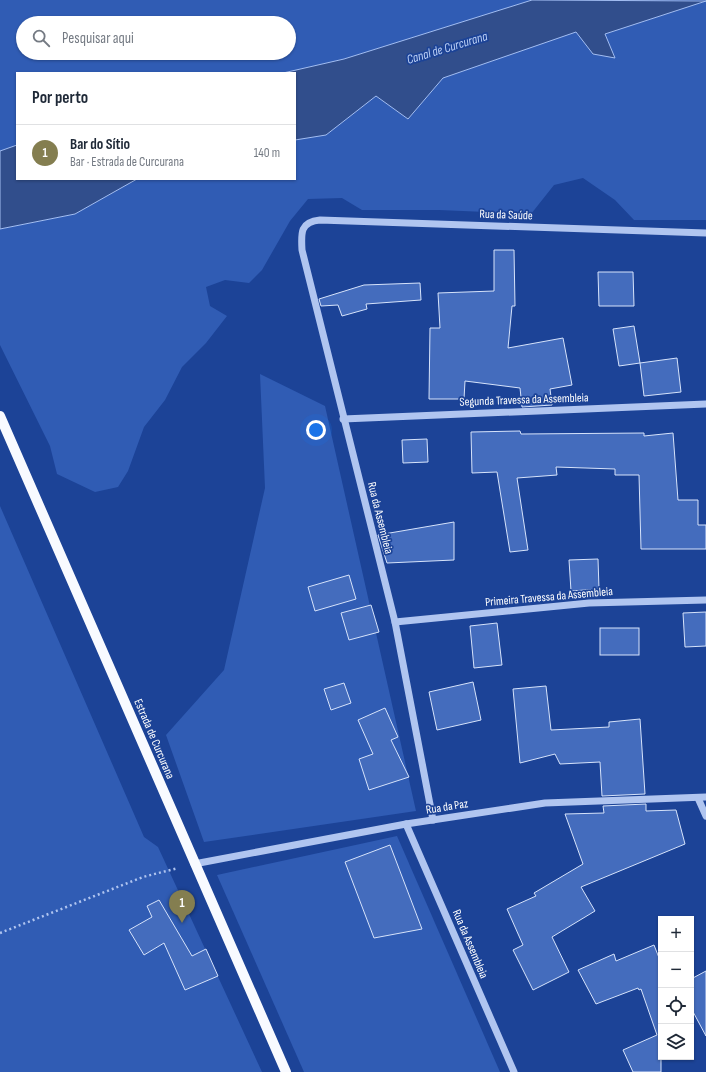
<!DOCTYPE html>
<html lang="pt">
<meta charset="utf-8">
<style>
body{margin:0;font-family:"Sofia Sans Condensed",sans-serif;background:#f6f6f7;color:#1f2937}
.controls{position:absolute;right:12px;bottom:12px;display:grid;overflow:hidden;border-radius:0px;box-shadow:0 1px 3px #0004}
.controls button{width:36px;height:36px;display:grid;place-items:center;padding:0;border:0;border-bottom:1px solid #e0e1e3;background:#fff;color:#1f2937;font:20px sans-serif}
.you{position:absolute;left:316px;top:430px;width:14px;height:14px;margin:-10px;border:3px solid #fff;border-radius:50%;background:#1a73e8;box-shadow:0 0 0 6px #1a73e833}
.badge{display:grid;place-items:center;width:26px;height:26px;border-radius:50%;background:#847e50;color:#fff;font-size:13px;font-weight:700}
.pin{position:absolute;translate:-50% -33px;filter:drop-shadow(0 1px 2px #0008)}
.pin::after{content:'';position:absolute;top:21px;width:14px;height:12px;background:inherit;clip-path:polygon(0 0,100% 0,50% 100%)}
.list{margin:0;padding:0;list-style:none}
h2{display:flex;justify-content:space-between;align-items:center;height:52px;margin:0;padding:0 16px;font-size:17px}
h2 small{font-size:13px;font-weight:400;color:#747a83}
.list li{display:grid;grid-template-columns:26px 1fr auto;gap:12px;align-items:center;box-sizing:border-box;height:56px;padding:0 16px;border-top:1px solid #e0e1e3}
.list b{display:block;font-size:15px;white-space:nowrap}
.list p{margin:0;font-size:13px;white-space:nowrap;color:#747a83}
.list em{font-size:13px;font-style:normal;color:#747a83}
.icon{flex:none;width:22px;height:22px;fill:none;stroke:currentColor;stroke-width:2;stroke-linecap:round;stroke-linejoin:round}
.map{position:relative;flex:none;width:706px;height:1072px;overflow:hidden}
.search{position:absolute;background:#fff;box-shadow:0 1px 3px #0004;left:16px;top:16px;width:280px;height:44px;display:flex;align-items:center;gap:10px;box-sizing:border-box;padding:0 14px;border-radius:22px;color:#747a83;font-size:15px}
.panel{position:absolute;background:#fff;box-shadow:0 1px 3px #0004;left:16px;top:72px;width:280px;height:108px;border-radius:0px}
.map>svg:first-child{display:block}
.green{fill:#305cb4;fill-rule:evenodd}
.water{fill:#314e8c;stroke:#a3bef2}
.building{fill:#446cbd;stroke:#d6e3fb}
.lines{fill:none;stroke-linecap:round;stroke-linejoin:round}
.path{stroke:#b0c5f0;stroke-width:2.5;stroke-dasharray:2 3;stroke-linecap:butt}
.minor{stroke:#b0c5f0;stroke-width:7}
.major{stroke:#f8faff;stroke-width:10}
.labels{text-anchor:middle;dominant-baseline:central;stroke-width:3.5;stroke-linejoin:round;paint-order:stroke}
.street-label{font-size:12px;fill:#fff;stroke:#1c4397}
.water-label{font-size:13px;font-style:italic;fill:#bcd0f6;stroke:#1c4397}
</style>
<div class="map">
<svg width="706" height="1072" viewBox="0 0 706 1072">
<rect width="100%" height="100%" fill="#1c4397"/>
<g class="green">
<path d="M0 0H532L344 59 283 73H17V145L0 151ZM23 23H289V53H23Z"/>
<path d="M706 1V220H634L615 200 583 178 554 185 531 214 439 210H362L342 198 308 199 290 221 262 270 249 283 225 280 206 287 210 306 227 316 206 343 182 367 165 400 144 427 128 471 118 487 95 492 57 474 50 446 0 345V229L75 214 137 179H295V140L326 135 376 96 408 119 443 78 576 31 593 54 614 57 605 34Z"/>
<path d="M260 374 325 406 416 811 204 842 166 735 224 670 265 488Z"/>
<path d="M0 506 144 837 158 847 262 1072H0Z"/>
<path d="M397 836 500 1072H304L217 875Z"/>
</g>
<g class="water">
<path d="M532 0 706 1 605 34 615 58 593 54 576 32 443 78 408 119 376 96 326 135 295 140V73H283L344 59Z"/>
<path d="M17 145V179H137L75 214 0 229V151Z"/>
</g>
<g class="building">
<path d="M494 250H514L515 306H512L508 348 563 338 572 385 550 389 552 405 522 407 520 388 465 381 464 399H429L430 328H440L438 293 494 291Z"/>
<path d="M598 272H633L634 306H599Z"/>
<path d="M420 283 421 300 366 304 367 309 342 316 338 305 321 306 319 299 364 285Z"/>
<path d="M634 326 640 363 619 366 613 329Z"/>
<path d="M677 358 681 392 644 396 640 363Z"/>
<path d="M520 431 521 434 644 433V436L673 433 678 500H698V525H706V549H641L639 475H615V469L556 467 557 475 517 478 528 550 510 552 497 472 472 473 471 432Z"/>
<path d="M427 439 428 462 403 463 402 440Z"/>
<path d="M454 522V560L387 563 378 535Z"/>
<path d="M598 559 599 589 571 591 569 560Z"/>
<path d="M349 575 356 599 315 611 308 587Z"/>
<path d="M371 605 379 632 349 640 341 613Z"/>
<path d="M706 612V646L685 647 683 613Z"/>
<path d="M497 623 502 665 474 668 470 626Z"/>
<rect x="600" y="628" width="39" height="27"/>
<path d="M473 682 481 720 437 730 429 692Z"/>
<path d="M344 683 351 703 331 710 324 689Z"/>
<path d="M546 686 551 730 609 727V722L640 719 645 794 602 796 600 762 560 764 555 754 520 763 513 689Z"/>
<path d="M385 708 398 737 391 740 409 777 369 790 359 759 373 754 358 720Z"/>
<path d="M646 804V811L676 810 685 844 581 887 595 911 552 937 569 972 533 990 513 950 523 945 507 909 536 896 534 893 583 864 565 814 604 813 603 806Z"/>
<path d="M390 845 422 929 374 938 345 862Z"/>
<path d="M159 900 192 956 206 949 218 976 185 990 164 943 144 955 129 930 152 917 147 906Z"/>
<path d="M654 945 661 963V1072H633L623 1050 657 1035 641 989 639 990 638 988 596 1004 578 970 614 954 616 961Z"/>
<path d="M706 971V1036L691 1008V979Z"/>
</g>
<g class="lines">
<path class="path" d="M0 933 143 877 178 868"/>
<g class="minor">
<path d="M343 419 706 404"/>
<path d="M395 622 589 603 706 600"/>
<path d="M698 798 706 816"/>
<path d="M433 820 395 622 302 250C301 233 300 222 320 220L706 233"/>
<path d="M406 824 514 1072"/>
<path d="M194 864 406 824 545 803 706 797"/>
</g>
<path class="major" d="M0 416 286 1072"/>
</g>
<g class="labels">
<g class="street-label">
<text transform="translate(506 215) rotate(2)">Rua da Saúde</text>
<text transform="translate(524 400) rotate(-2)">Segunda Travessa da Assembleia</text>
<text transform="translate(380 518) rotate(76)">Rua da Assembleia</text>
<text transform="translate(549 597) rotate(-5)">Primeira Travessa da Assembleia</text>
<text transform="translate(154 739) rotate(67)">Estrada de Curcurana</text>
<text transform="translate(447 807) rotate(-9)">Rua da Paz</text>
<text transform="translate(470 944) rotate(67)">Rua da Assembleia</text>
</g>
<g class="water-label">
<text transform="translate(447 48) rotate(-17)">Canal de Curcurana</text>
</g>
</g>
</svg>
<div class="controls">
<button>+</button>
<button>−</button>
<button><svg class="icon" aria-label="locate" viewBox="0 0 24 24"><circle cx="12" cy="12" r="6"/><path d="M12 2v4M12 18v4M2 12h4M18 12h4"/></svg></button>
<button><svg class="icon" aria-label="layers" viewBox="0 0 24 24"><path d="M12 4l9 5-9 5-9-5zM3 14l9 5 9-5"/></svg></button>
</div>
<div class="you"></div>
<div class="pin badge" style="left:182px;top:923px">1</div>
<div class="search"><svg class="icon" aria-label="search" viewBox="0 0 24 24"><circle cx="10" cy="10" r="6"/><path d="M15 15l6 6"/></svg>Pesquisar aqui</div>
<section class="panel">
<h2>Por perto<small></small></h2>
<ul class="list">
<li><span class="badge">1</span><div><b>Bar do Sítio</b><p>Bar · Estrada de Curcurana</p></div><em>140 m</em></li>
</ul>
</section>
</div>
